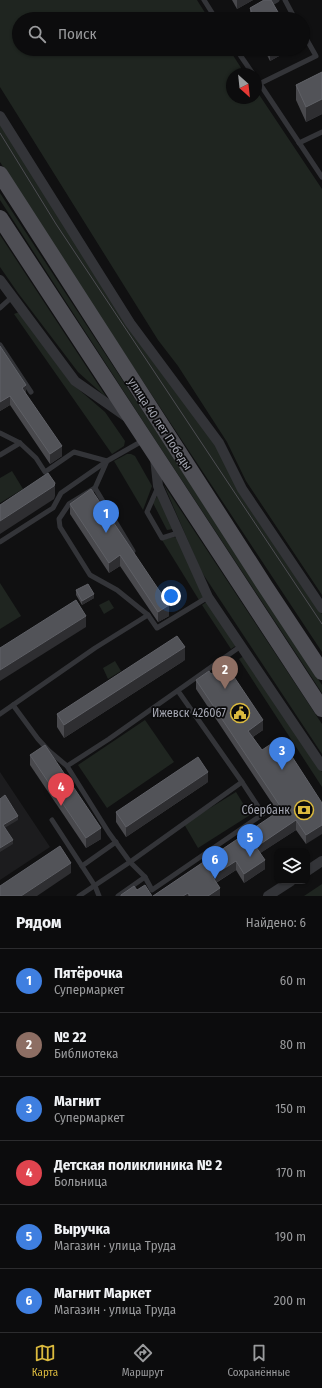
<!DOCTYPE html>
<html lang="ru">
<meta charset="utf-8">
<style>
body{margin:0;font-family:"Fira Sans Condensed",sans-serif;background:#151516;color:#f1f3f6}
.controls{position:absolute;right:12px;bottom:12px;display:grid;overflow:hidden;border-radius:8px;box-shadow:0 1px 3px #0004}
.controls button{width:36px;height:36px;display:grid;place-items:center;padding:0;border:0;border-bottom:1px solid #2c2c2e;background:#0c0c0d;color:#f1f3f6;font:20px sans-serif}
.compass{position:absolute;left:226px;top:68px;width:36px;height:36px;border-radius:50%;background:#0c0c0d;box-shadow:0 1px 3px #0004;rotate:153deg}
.you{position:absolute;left:171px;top:596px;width:14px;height:14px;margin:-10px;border:3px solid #fff;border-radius:50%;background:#1a73e8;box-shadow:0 0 0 6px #1a73e833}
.badge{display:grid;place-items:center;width:26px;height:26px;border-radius:50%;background:#dbba3e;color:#fff;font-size:13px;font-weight:700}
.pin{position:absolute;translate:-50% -33px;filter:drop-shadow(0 1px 2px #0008)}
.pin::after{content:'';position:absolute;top:21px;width:14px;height:12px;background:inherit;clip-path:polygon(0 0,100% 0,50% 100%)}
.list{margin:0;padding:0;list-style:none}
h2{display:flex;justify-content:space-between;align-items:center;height:52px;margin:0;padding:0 16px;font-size:17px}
h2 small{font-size:13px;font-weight:400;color:#9a9b9d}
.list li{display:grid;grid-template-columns:26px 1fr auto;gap:12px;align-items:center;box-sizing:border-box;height:64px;padding:0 16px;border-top:1px solid #2c2c2e}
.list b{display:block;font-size:15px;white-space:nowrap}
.list p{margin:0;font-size:13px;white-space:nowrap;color:#9a9b9d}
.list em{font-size:13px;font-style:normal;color:#9a9b9d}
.icon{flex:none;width:22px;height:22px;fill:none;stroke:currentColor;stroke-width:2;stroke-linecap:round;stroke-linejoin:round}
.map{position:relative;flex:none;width:322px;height:896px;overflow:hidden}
.search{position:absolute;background:#0c0c0d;box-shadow:0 1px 3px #0004;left:12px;right:12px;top:12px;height:44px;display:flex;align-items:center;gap:10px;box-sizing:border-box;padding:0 14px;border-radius:22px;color:#9a9b9d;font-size:15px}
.sheet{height:436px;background:#0c0c0d}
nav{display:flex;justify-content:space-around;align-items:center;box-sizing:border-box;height:56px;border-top:1px solid #2c2c2e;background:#0c0c0d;font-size:11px;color:#9a9b9d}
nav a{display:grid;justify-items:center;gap:2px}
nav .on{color:#dbba3e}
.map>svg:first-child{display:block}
.built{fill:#1c1c1e}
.green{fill:#1f2520}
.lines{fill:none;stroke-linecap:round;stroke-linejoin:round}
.service{stroke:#333438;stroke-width:5}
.minor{stroke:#333438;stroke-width:10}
.primary{stroke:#4e4e54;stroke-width:16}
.tram{stroke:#4d4d52;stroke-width:1}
.wall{fill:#49494d}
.shaded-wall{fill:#2e2e31}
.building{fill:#525358;stroke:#5f6066}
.labels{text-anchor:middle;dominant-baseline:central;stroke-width:3.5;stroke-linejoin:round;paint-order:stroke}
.street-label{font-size:12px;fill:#a3a5b0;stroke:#0b0b0c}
.poi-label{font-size:12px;fill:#a3a5b0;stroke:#0b0b0c;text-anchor:end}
</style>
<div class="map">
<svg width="322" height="896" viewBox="0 0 322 896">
<rect width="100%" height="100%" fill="#101011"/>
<path class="built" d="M0 772 50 847 0 880Z"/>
<g class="green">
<path d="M0 0H197L209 19H19V49H229L245 74H232V98H256V90L322 189V595L246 481 227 442 178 366 158 340 0 87Z"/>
<path d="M0 123 216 442 233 479 322 614V652L56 250 0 162Z"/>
<path d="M0 193 322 685V693L150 432 0 200Z"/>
<path d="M0 235 107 398 78 372 18 293 0 267Z"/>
<path d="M19 312 70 382 105 412 125 441 124 446 112 454 14 314Z"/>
<path d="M127 454H131L135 456 152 486 143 510 114 461Z"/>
<path d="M12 471 23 489 0 503V478Z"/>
<path d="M164 485 322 724V754L201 571Z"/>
<path d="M158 495 173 529 167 530 153 503Z"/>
<path d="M174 537 177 538 205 596 199 600 162 540Z"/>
<path d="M0 583 21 616 0 629Z"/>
<path d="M109 600 114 608 104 614 99 605Z"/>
<path d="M208 601 237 645 231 649 202 605Z"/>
<path d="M244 656 322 772V787L239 659Z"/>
<path d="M115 661 121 671 108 679 103 668Z"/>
<path d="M145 720 174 762 107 808 78 765Z"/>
<path d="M236 792 250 815 198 848 184 824Z"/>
<path d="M322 884V896H304Z"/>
</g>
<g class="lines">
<g class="service">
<path d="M204 0 216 19"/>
<path d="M285 0 295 19"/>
<path d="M268 5 277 0"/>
<path d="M242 19 255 12"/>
<path d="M236 49 253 74"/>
<path d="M256 78 322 177"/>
<path d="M259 84 316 56 303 33"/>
<path d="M299 143 322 132"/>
<path d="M0 308 12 297"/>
<path d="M0 345 31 392"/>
<path d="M0 433 20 443 36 458 45 472 74 452 107 461 95 488 69 504 59 519 60 527 90 575 117 590 148 615 157 628 208 597"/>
<path d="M0 455 20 443"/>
<path d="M158 487 147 512 162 538 178 533"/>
<path d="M95 488 133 551"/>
<path d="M0 542 53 508 61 493 107 461 144 440"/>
<path d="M13 705 38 739 49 751 67 766 109 833 130 862 145 877 152 890 263 814 242 782 178 691"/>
<path d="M0 714 95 648 148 615"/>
<path d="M67 766 109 739 241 646"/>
<path d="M52 820 95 886 99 896"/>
<path d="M82 866 116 842"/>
<path d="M79 896 130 862 242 782"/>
<path d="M118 896 145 877"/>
</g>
<g class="minor">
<path d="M0 116 130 323 219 443 242 489 322 608"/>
<path d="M0 280 75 381 128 418"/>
<path d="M155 458 158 486 208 597 322 766"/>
<path d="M307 871 322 861"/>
<path d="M268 896 291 881"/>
</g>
<g class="primary">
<path d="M0 174 265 586 322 672"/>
<path d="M0 218 322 709"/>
</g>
<path class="tram" d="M0 133 56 224 322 624"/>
</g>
<g class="wall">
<path d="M232 0H253L237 9Z"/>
<path d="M250 8 282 19H250Z"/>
<path d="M264 49H290V50L270 61Z"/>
<path d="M322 72V114L306 122 296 100V85Z"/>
<path d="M0 346 26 394 62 456 50 464 10 405 0 411Z"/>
<path d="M91 489 169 616 158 622 120 566 109 573 70 514V504Z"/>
<path d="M76 590 94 598 82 605 76 595Z"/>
<path d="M185 660 64 738 57 727V714Z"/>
<path d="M211 674 263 730 253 737 262 750 322 803 306 844 296 830 260 853 265 869 244 883 236 870 216 883 220 896H153L278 812 196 689V680Z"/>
<path d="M30 755 101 839 86 848 30 765Z"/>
<path d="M208 782 126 837 116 822V812Z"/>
</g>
<g class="shaded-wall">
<path d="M237 0H253L237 9Z"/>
<path d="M270 49H290V50L270 61Z"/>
<path d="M322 99V114L306 122V107Z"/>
<path d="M26 385V394L22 388Z"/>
<path d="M10 396V405L0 411V402Z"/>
<path d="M62 446V456L50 464V454Z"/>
<path d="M55 483V496L54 499 0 534V521Z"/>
<path d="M120 555V566L109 573V563Z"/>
<path d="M94 594V598L82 605V601Z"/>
<path d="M169 605V616L158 622V612Z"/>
<path d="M86 616V627L0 681V670Z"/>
<path d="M185 647V660L64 738V725Z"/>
<path d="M263 720V730L248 740V731Z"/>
<path d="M208 772V782L126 837V827Z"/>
<path d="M18 816V820L3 829V825Z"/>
<path d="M296 820V830L256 856V847Z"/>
<path d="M322 825V834L306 844V835Z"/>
<path d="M101 828V839L86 848V838Z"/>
<path d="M13 840V844L0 852V848Z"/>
<path d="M265 860V869L244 883V874Z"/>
<path d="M236 861V870L212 885V876Z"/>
<path d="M71 863V873L37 896H21Z"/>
<path d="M220 888V896H208Z"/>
<path d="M188 893V896H183Z"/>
</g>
<g class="building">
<path d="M264 0H271L282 19H255L250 8Z"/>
<path d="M322 72V99L306 107 296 85Z"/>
<path d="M0 346 26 385 22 388 62 446 50 454 10 396 0 402Z"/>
<path d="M48 473 55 483 54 486 0 521V505Z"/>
<path d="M91 489 169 605 158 612 120 555 109 563 70 504Z"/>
<path d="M88 584 94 594 82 601 76 590Z"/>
<path d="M76 600 86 616 0 670V648Z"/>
<path d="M177 636 185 647 64 725 57 714Z"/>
<path d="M226 665 263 720 248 731 262 750 280 738 322 803V825L306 835 296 820 256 847 265 860 244 874 236 861 212 876 220 888 208 896H190L188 893 183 896H153L282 809 196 680 209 671 211 674Z"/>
<path d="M45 745 101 828 86 838 30 755Z"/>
<path d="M198 757 208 772 126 827 116 812Z"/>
<path d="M5 795 18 816 3 825 13 840 0 848V799Z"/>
<path d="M60 846 71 863 21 896H0V886Z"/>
<path d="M145 885 152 896H121V895L134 886 137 890Z"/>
</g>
<defs>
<g id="civic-ring" transform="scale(1)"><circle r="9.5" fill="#0b0b0c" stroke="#dbba3e" stroke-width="1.5"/><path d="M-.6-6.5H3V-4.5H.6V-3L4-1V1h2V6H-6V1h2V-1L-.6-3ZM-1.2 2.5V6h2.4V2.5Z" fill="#dbba3e"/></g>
<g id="bank-ring" transform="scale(1)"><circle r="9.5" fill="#0b0b0c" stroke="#dbba3e" stroke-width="1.5"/><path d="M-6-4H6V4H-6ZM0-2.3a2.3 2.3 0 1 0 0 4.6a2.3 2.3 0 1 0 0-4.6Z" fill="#dbba3e"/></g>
</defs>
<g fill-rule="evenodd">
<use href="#civic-ring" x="240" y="713"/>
<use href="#bank-ring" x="304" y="810"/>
</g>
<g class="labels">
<g class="street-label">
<text transform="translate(160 424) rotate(57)">улица 40 лет Победы</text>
</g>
<g class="poi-label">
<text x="226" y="713">Ижевск 426067</text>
<text x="290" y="810">Сбербанк</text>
</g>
</g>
</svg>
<div class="controls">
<button><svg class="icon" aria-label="layers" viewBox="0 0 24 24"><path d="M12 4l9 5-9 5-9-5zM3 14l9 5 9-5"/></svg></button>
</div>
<svg class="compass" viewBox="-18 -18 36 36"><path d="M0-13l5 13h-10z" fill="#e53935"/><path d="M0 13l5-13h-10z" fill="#9a9b9d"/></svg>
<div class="you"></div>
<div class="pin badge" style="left:106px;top:533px;background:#3f7fe0">1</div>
<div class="pin badge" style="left:225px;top:689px;background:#8d6e63">2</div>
<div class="pin badge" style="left:282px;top:770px;background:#3f7fe0">3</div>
<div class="pin badge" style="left:61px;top:806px;background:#e0444e">4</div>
<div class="pin badge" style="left:250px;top:857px;background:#3f7fe0">5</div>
<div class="pin badge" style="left:215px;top:879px;background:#3f7fe0">6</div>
<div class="search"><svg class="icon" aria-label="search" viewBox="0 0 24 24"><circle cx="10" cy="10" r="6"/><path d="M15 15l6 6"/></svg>Поиск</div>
</div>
<section class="sheet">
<h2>Рядом<small>Найдено: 6</small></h2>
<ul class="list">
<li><span class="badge" style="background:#3f7fe0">1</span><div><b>Пятёрочка</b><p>Супермаркет</p></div><em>60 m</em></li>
<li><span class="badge" style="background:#8d6e63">2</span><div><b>№ 22</b><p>Библиотека</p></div><em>80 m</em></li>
<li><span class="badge" style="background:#3f7fe0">3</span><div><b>Магнит</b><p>Супермаркет</p></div><em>150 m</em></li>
<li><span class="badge" style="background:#e0444e">4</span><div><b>Детская поликлиника № 2</b><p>Больница</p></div><em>170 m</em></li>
<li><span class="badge" style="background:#3f7fe0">5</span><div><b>Выручка</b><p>Магазин · улица Труда</p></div><em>190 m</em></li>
<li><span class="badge" style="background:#3f7fe0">6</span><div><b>Магнит Маркет</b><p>Магазин · улица Труда</p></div><em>200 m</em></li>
</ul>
</section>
<nav>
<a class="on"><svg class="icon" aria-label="map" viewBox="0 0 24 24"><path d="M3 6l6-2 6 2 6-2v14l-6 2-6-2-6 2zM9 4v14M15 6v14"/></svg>Карта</a>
<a><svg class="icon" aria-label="directions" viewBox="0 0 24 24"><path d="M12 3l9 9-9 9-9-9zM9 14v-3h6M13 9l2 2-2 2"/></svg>Маршрут</a>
<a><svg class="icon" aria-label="saved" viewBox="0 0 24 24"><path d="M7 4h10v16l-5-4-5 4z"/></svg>Сохранённые</a>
</nav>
